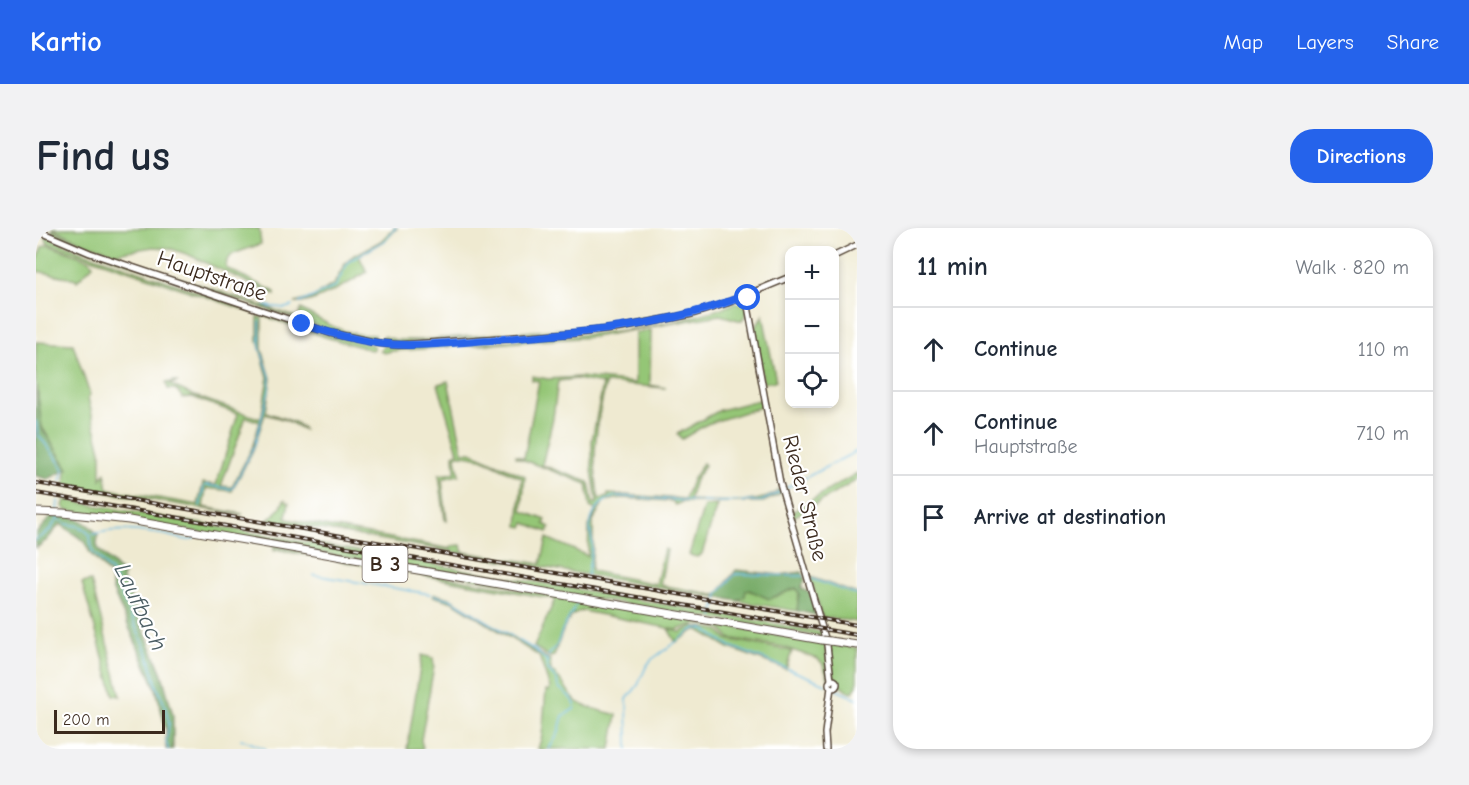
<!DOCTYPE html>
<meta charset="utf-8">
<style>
body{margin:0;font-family:"Comic Neue",sans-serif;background:#f2f2f3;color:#1f2937}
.controls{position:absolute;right:18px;top:18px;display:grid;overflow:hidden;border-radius:12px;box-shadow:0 3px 9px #0003}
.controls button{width:54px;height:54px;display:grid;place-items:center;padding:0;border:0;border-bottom:2px solid #e0e1e3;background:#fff;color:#1f2937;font:30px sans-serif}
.scale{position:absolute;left:18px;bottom:15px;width:111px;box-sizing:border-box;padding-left:6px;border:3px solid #3b2a1e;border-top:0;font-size:16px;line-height:21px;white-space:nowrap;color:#3b2a1e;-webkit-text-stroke:4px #fff;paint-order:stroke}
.stop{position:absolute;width:18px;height:18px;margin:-14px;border:4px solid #2563eb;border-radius:50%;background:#fff}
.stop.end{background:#2563eb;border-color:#fff;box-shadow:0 2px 6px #0008}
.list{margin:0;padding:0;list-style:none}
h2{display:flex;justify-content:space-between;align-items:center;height:78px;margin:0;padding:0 24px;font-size:26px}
h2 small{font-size:20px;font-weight:400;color:#747a83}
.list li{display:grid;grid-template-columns:39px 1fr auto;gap:18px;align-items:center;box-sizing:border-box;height:84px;padding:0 24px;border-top:2px solid #e0e1e3}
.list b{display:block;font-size:22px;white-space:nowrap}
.list p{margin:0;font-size:20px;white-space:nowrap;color:#747a83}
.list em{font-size:20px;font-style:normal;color:#747a83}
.icon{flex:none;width:33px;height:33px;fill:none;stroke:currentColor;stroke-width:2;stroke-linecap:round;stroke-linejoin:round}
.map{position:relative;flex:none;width:821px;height:521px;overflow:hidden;border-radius:24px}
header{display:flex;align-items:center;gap:36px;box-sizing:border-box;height:84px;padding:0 30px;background:#2563eb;color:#fff}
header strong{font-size:28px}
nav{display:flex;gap:33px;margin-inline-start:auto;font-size:21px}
.intro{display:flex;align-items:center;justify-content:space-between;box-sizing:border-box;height:144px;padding:0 36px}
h1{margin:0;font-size:42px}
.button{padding:15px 27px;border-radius:24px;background:#2563eb;color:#fff;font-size:21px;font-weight:700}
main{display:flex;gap:36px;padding:0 36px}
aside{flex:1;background:#fff;border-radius:24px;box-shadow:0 3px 9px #0003}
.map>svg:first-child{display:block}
.green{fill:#94c676;stroke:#68784a;stroke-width:1.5;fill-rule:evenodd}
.forest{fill:#77ab67;stroke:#596a42;stroke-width:1.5}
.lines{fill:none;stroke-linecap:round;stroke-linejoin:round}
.stream{stroke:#69bbe4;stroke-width:1.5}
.minor-casing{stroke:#564739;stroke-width:8}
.major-casing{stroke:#564739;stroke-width:9}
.minor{stroke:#fff;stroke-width:5}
.major{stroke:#fff;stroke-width:7}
.rail-casing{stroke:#3b2a1e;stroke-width:4}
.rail{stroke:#fff;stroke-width:1.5;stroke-dasharray:4.5;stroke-linecap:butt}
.major-bridge-casing{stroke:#564739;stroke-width:9;stroke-linecap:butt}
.major-bridge{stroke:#fff;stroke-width:7}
.route{stroke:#2563eb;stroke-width:8}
.labels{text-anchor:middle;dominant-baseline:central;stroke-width:4.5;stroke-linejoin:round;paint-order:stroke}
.shield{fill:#fff;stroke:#766a62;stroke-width:1.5}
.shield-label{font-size:21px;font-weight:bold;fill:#3b2a1e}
.street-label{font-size:22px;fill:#3b2a1e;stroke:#fff}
.water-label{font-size:24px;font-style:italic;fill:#4b5d63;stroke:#fff}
</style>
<header>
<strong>Kartio</strong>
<nav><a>Map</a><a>Layers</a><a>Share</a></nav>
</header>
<div class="intro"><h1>Find us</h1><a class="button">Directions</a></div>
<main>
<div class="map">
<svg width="821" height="521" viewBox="0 0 821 521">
<rect width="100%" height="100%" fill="#fff"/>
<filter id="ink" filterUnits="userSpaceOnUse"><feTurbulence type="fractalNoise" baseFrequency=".0167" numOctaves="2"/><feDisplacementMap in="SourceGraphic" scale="12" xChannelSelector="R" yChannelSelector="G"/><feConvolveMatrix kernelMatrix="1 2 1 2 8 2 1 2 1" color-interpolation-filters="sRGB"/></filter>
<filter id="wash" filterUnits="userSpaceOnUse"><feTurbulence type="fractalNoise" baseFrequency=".008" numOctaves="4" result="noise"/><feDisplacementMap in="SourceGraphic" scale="24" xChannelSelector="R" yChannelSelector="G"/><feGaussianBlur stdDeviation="1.35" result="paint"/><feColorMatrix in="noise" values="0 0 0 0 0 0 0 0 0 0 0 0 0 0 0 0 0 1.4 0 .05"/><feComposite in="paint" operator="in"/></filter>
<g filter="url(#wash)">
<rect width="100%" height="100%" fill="#efead1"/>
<g class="green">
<path d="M16 0H223L225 16 197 26 191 32 190 40 239 64V67L153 27 133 20 117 19 80 25 48 15Z"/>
<path d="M358 0H361L350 12 323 28 331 44C317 53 274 78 259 75L276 70 298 56 309 36 320 25 321 26 345 13Z"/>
<path d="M16 2C38 13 61 24 85 27V30L262 90 265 81C289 95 310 108 339 107V111L310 107 265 93 45 19 16 6Z"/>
<path d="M12 9 44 23 283 105 337 117 338 121 335 122 289 109 11 15 10 10Z"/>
<path d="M12 17 54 32 57 37 41 53 40 51 0 43V35L6 19Z"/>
<path d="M700 75H707L712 82 706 93 684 87 557 109 356 123 348 125 344 123 347 118C391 120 435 116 479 112 553 107 630 102 700 75Z"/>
<path d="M649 82 651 84V85L558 101 367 115 348 113 345 111 348 108 360 112H382L566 98Z"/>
<path d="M727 87 740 153 727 155 718 101Z"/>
<path d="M222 89 226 90V121L235 150 230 184 258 194 268 201V202L250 192 229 186 217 222 196 263 170 260 167 279 206 286 205 287 29 257 30 242 32 241 6 199 0 153V114L37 116 54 167 52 170 65 223V251L69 245 72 261 162 277 167 255 180 257 202 186 156 169 146 170C143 163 140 160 132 161L130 155 139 153 141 154 134 156 135 157 156 167 225 191 232 149 222 113ZM210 189 224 194 216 220 196 259 185 258Z"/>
<path d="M615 102 614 157 630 160 570 155C560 198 555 228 563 271L572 269V266L649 271 656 252 667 235 669 237 659 252 653 272C677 273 728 279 744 261L745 266 727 274H645L640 277 636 273 586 270 568 273 557 293V316L555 343 620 356 628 321 631 322 624 357 680 367V369L232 292 245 279 248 272 253 275 250 289 251 291 415 321V318L425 317 427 324 505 336 511 310 552 328 553 298 560 282 554 279 551 256 480 229V227L488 230 503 153 496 152V148L512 151 543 149 599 155V105ZM540 151 567 156 556 212V242L561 275H557L553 254 506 237 517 190 522 153Z"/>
<path d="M412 153 427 224H435L489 248 486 283 510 292 508 296 514 299 512 304 489 295 487 299 482 298 486 250C466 242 445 226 422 227L420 229 423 247 406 251 411 293 409 292 403 247 419 245 418 226 422 224 402 156Z"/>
<path d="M727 171 728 178 671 196 646 211 641 206 684 182Z"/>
<path d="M821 245V252L756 290 754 285Z"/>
<path d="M29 272 786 404 787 409 30 282 27 278Z"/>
<path d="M681 277 666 326 661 329 653 327 668 278Z"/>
<path d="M238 319 789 415 793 451 786 435 782 431 747 419 693 410 684 399 661 395 641 402 547 383C529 384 524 413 518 428L514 429 498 419 519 371 242 322 238 323Z"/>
<path d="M774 349 821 366V394L786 389Z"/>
<path d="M55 353 85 468 78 467 46 355Z"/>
<path d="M760 360 763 365 761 383 702 373 705 372 710 362 722 365 733 371Z"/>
<path d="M399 366 413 370 514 432 515 443C529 453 529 462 540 473 546 479 571 484 581 487L575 521H502L506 508 510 462 513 463 514 460 503 428 417 374 397 368Z"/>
<path d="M657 398 683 402 691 411 756 423 750 441 693 420 663 402H659L640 414 632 401 645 404Z"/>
<path d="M796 416 821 420V458L817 464 813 463 802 457 801 453 798 450 793 417Z"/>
<path d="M386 427 397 430 398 438 385 512 387 521H371Z"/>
</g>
<g class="forest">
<path d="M0 153 6 200 32 241 12 251 0 248Z"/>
<path d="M30 287C44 292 54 295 62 308L61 317 63 322 88 347 86 349 126 446 137 487V521H130V502L120 461 77 363 74 347 54 325 49 314 24 296 11 312 0 320V305L16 288Z"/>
<path d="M700 342 744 347 766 344 769 353 765 360 774 365 780 387 761 383 763 365 760 360 733 371 713 362H710L709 368 702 373 680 369Z"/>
</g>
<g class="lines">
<g class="stream">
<path d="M263 75 299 59 313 33 350 12 360 0"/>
<path d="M229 78 249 80 257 78"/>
<path d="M0 193 2 206 26 238 28 242 25 253"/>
<path d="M748 261 821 223"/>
<path d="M164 278 168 258 171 257 194 261 197 260 219 216 233 162 234 148 224 120V93"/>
<path d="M21 283 22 273"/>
<path d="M21 290 30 296 42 298 50 303 54 307 56 323 76 345 113 429 121 458 129 478 133 495 130 514 132 521"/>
<path d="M54 307C78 299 106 303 131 307 138 309 147 312 154 312 159 311 159 310 162 306"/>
<path d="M0 312 14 302 21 291"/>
<path d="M278 347 394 366"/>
<path d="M551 348C553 338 555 328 556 318 557 312 554 305 554 299 556 282 566 272 581 268L671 274 726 273 744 264"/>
<path d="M776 351 821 367"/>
<path d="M398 367 414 371 499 422 511 433"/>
<path d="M677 389 682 366 699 346 767 348"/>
<path d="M512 428 521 417 526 403 542 373"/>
<path d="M511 431C510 442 514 445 521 452L522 459 533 468 539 476 538 481 527 488 522 506 513 521"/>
<path d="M752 441 790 456"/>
<path d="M801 462 821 471"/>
<path d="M205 511 230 521"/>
<path d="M592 521 591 471 602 457 610 439 615 432 655 403 660 400 668 401 694 418 750 440"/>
</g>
</g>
</g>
<g filter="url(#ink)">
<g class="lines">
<g class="minor-casing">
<g id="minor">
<path d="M0 2 54 25 294 105 342 115 363 117 540 105 584 100 656 86 691 75 754 49"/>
<path d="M798 28 821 17"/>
<path d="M710 67 744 255 791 417 795 452"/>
<circle cx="797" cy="456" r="4"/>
<path d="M790 521 789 505 795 459"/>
</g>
</g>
<g class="major-casing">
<g id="major">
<path d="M0 284 27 285 93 292 786 412"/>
<path d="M794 413 821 417"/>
</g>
</g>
<use href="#minor" class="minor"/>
<use href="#major" class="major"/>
<g class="rail-casing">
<g id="rail">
<path d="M0 255 821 397"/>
<path d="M0 265 821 407"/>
</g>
</g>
<use href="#rail" class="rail"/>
<g class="major-bridge-casing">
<path id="major-bridge" d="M786 412 794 413"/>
</g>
<use href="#major-bridge" class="major-bridge"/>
</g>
</g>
<g class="lines" filter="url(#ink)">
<path class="route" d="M266 96C290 104 315 111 341 115 378 120 417 114 455 112 542 105 628 100 710 67L712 70"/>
</g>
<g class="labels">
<rect class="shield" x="326.5" y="318" width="45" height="36" rx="4.5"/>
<g class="shield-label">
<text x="349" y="336">B 3</text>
</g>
<g class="street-label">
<text transform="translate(176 48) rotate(19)">Hauptstraße</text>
<text transform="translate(769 270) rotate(76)">Rieder Straße</text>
</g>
<g class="water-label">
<text transform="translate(105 379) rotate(65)">Laufbach</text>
</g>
</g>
</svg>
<div class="controls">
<button>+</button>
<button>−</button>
<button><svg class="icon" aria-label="locate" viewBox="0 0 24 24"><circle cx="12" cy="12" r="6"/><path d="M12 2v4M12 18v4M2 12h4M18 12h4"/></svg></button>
</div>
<div class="scale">200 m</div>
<div class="stop" style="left:712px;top:70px"></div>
<div class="stop end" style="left:266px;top:96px"></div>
</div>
<aside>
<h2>11 min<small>Walk · 820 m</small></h2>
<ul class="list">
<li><svg class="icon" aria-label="ahead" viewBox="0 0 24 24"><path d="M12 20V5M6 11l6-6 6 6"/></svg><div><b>Continue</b></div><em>110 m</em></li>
<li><svg class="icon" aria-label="ahead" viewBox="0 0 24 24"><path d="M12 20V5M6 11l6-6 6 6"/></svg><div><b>Continue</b><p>Hauptstraße</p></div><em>710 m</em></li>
<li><svg class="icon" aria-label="arrive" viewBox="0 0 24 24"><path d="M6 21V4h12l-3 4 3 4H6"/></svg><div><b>Arrive at destination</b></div></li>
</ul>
</aside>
</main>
